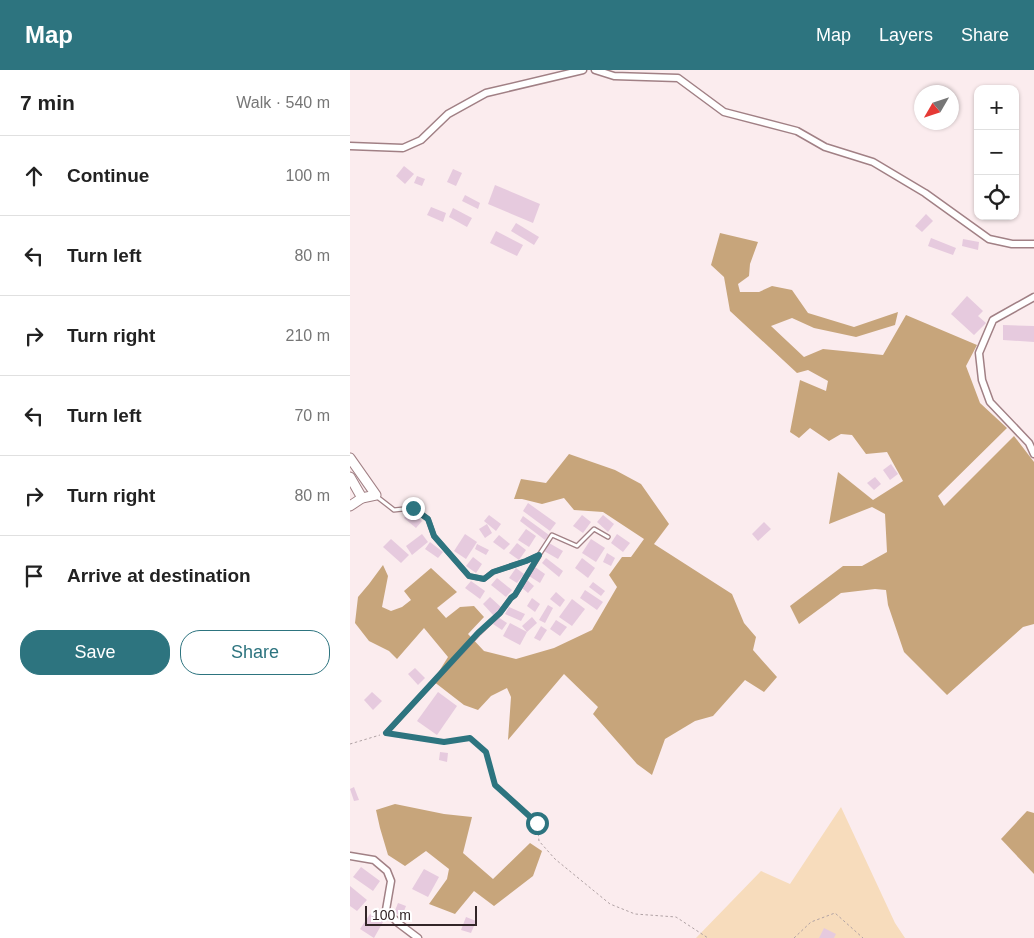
<!DOCTYPE html>
<meta charset="utf-8">
<style>
body{margin:0;font-family:Helvetica,sans-serif;background:#f6f6f6;color:#222}
.controls{position:absolute;right:15px;top:15px;display:grid;overflow:hidden;border-radius:10px;box-shadow:0 1px 4px #0004}
.controls button{width:45px;height:45px;display:grid;place-items:center;padding:0;border:0;border-bottom:1px solid #e0e0e0;background:#fff;color:#222;font:25px sans-serif}
.compass{position:absolute;left:564px;top:15px;width:45px;height:45px;border-radius:50%;background:#fff;box-shadow:0 1px 4px #0004;rotate:231deg}
.scale{position:absolute;left:15px;bottom:12px;width:112px;box-sizing:border-box;padding-left:5px;border:2px solid #322527;border-top:0;font-size:14px;line-height:18px;white-space:nowrap;color:#322527;-webkit-text-stroke:4px #fff;paint-order:stroke}
.stop{position:absolute;width:15px;height:15px;margin:-11px;border:4px solid #2d747f;border-radius:50%;background:#fff}
.stop.end{background:#2d747f;border-color:#fff;box-shadow:0 1px 5px #0008}
.list{margin:0;padding:0;list-style:none}
h2{display:flex;justify-content:space-between;align-items:center;height:65px;margin:0;padding:0 20px;font-size:21px}
h2 small{font-size:16px;font-weight:400;color:#767676}
.list li{display:grid;grid-template-columns:32px 1fr auto;gap:15px;align-items:center;box-sizing:border-box;height:80px;padding:0 20px;border-top:1px solid #e0e0e0}
.list b{display:block;font-size:19px;white-space:nowrap}
.list em{font-size:16px;font-style:normal;color:#767676}
.actions{display:flex;gap:10px;padding:15px 20px}
.actions a{flex:1;padding:11px 0;border:1px solid #2d747f;border-radius:20px;text-align:center;font-size:18px;color:#2d747f}
.actions .main{background:#2d747f;color:#fff}
.icon{flex:none;width:28px;height:28px;fill:none;stroke:currentColor;stroke-width:2;stroke-linecap:round;stroke-linejoin:round}
.map{position:relative;flex:none;width:684px;height:868px;overflow:hidden}
header{display:flex;align-items:center;gap:30px;box-sizing:border-box;height:70px;padding:0 25px;background:#2d747f;color:#fff}
header strong{font-size:24px}
nav{display:flex;gap:28px;margin-inline-start:auto;font-size:18px}
main{display:flex}
aside{flex:1;background:#fff}
.map>svg:first-child{display:block}
.green{fill:#f7dcbc}
.forest{fill:#c7a57b}
.building{fill:#e6cade}
.lines{fill:none;stroke-linecap:round;stroke-linejoin:round}
.lane-casing{stroke:#a18085;stroke-width:5.5}
.street-casing{stroke:#a18085;stroke-width:9}
.secondary-casing{stroke:#a18085;stroke-width:11}
.path{stroke:#b0a2a4;stroke-width:1;stroke-dasharray:2.5 2.5;stroke-linecap:butt}
.lane{stroke:#fff;stroke-width:3}
.street{stroke:#fff;stroke-width:6}
.secondary{stroke:#fff;stroke-width:9}
.route{stroke:#2d747f;stroke-width:6}
</style>
<header>
<strong>Map</strong>
<nav><a>Map</a><a>Layers</a><a>Share</a></nav>
</header>
<main>
<aside>
<h2>7 min<small>Walk · 540 m</small></h2>
<ul class="list">
<li><svg class="icon" aria-label="ahead" viewBox="0 0 24 24"><path d="M12 20V5M6 11l6-6 6 6"/></svg><div><b>Continue</b></div><em>100 m</em></li>
<li><svg class="icon" aria-label="left" viewBox="0 0 24 24"><path d="M17 20v-9H6M10 6l-5 5 5 5"/></svg><div><b>Turn left</b></div><em>80 m</em></li>
<li><svg class="icon" aria-label="right" viewBox="0 0 24 24"><path d="M7 20v-9h11M14 6l5 5-5 5"/></svg><div><b>Turn right</b></div><em>210 m</em></li>
<li><svg class="icon" aria-label="left" viewBox="0 0 24 24"><path d="M17 20v-9H6M10 6l-5 5 5 5"/></svg><div><b>Turn left</b></div><em>70 m</em></li>
<li><svg class="icon" aria-label="right" viewBox="0 0 24 24"><path d="M7 20v-9h11M14 6l5 5-5 5"/></svg><div><b>Turn right</b></div><em>80 m</em></li>
<li><svg class="icon" aria-label="arrive" viewBox="0 0 24 24"><path d="M6 21V4h12l-3 4 3 4H6"/></svg><div><b>Arrive at destination</b></div></li>
</ul>
<div class="actions"><a class="main">Save</a><a>Share</a></div>
</aside>
<div class="map">
<svg width="684" height="868" viewBox="0 0 684 868">
<rect width="100%" height="100%" fill="#fbecee"/>
<path class="green" d="M491 737 545 853 555 868H346L411 801 440 814Z"/>
<g class="forest">
<path d="M370 163 408 172 400 194 399 206 388 214 390 222H409L422 216 442 220 458 243 504 257 548 242 545 255 506 267 464 258 442 248 421 256 454 287 473 279 533 285 556 245 627 275 616 296 630 333 657 358 588 426 594 436 664 366 684 392V554L673 557 597 625 554 582 538 535 536 520 525 519 491 523 449 554 440 536 493 496H512L537 482 535 444 522 437 479 454 488 402 523 430 553 411 537 382 516 384 502 365 491 364 479 371 460 358 449 368 440 362 450 310 476 321 478 311 458 300 447 303 380 241 374 207 361 195Z"/>
<path d="M219 384 265 400 291 414 319 454 304 474 382 524 394 553 406 567 403 580 427 607 414 622 395 610 363 646 345 651 315 669 302 705 287 694 243 644 248 637 214 604 158 670 161 627 157 618 141 626 128 640 114 635 83 611 98 587 74 558 47 589 39 581 19 571 5 553 8 527 19 514 33 495 38 506 32 537 41 541 52 537 61 530 54 521 81 498 107 522 87 538 96 548 110 537 124 536 134 547 118 564 134 581 166 589 204 578 242 560 267 517 259 505 272 487H281L294 469 253 442 224 440 214 428 192 434 172 429H164L171 409 196 413Z"/>
<path d="M45 734 94 744 122 747 113 783 143 809 180 773 192 781 183 806 144 836 124 821 105 844 79 834 97 809 99 799 76 781 55 796 38 785 30 758 26 740Z"/>
<path d="M677 741 684 743V804L651 769Z"/>
</g>
<g class="building">
<path d="M54 96 64 104 55 114 46 106Z"/>
<path d="M103 99 112 103 106 116 97 112Z"/>
<path d="M67 106 75 109 72 116 64 113Z"/>
<path d="M145 115 190 134 183 153 138 134Z"/>
<path d="M115 125 130 133 128 139 112 131Z"/>
<path d="M81 137 96 143 93 152 77 145Z"/>
<path d="M103 138 122 148 117 157 99 147Z"/>
<path d="M576 144 583 151 572 162 565 156Z"/>
<path d="M166 153 189 167 184 175 161 161Z"/>
<path d="M146 161 173 175 167 186 140 173Z"/>
<path d="M581 168 606 178 603 185 578 176Z"/>
<path d="M613 169 629 172 628 180 612 176Z"/>
<path d="M617 226 633 241 628 246 636 253 624 265 601 244Z"/>
<path d="M653 255 684 256V272L653 270Z"/>
<path d="M541 394 548 404 540 410 533 400Z"/>
<path d="M525 407 531 414 524 420 517 413Z"/>
<path d="M178 433 206 453 200 461 173 441Z"/>
<path d="M60 441 72 451 66 458 54 448Z"/>
<path d="M139 445 151 454 146 461 134 451Z"/>
<path d="M232 445 241 452 233 463 223 456Z"/>
<path d="M253 445 264 454 258 462 247 452Z"/>
<path d="M173 446 199 465 195 470 170 451Z"/>
<path d="M414 452 421 459 408 471 402 464Z"/>
<path d="M137 454 142 463 135 468 129 459Z"/>
<path d="M176 459 186 466 179 477 168 470Z"/>
<path d="M72 464 78 472 62 485 56 476Z"/>
<path d="M115 464 127 472 116 489 104 481Z"/>
<path d="M267 464 280 473 273 482 261 473Z"/>
<path d="M149 465 160 474 154 480 143 472Z"/>
<path d="M41 469 59 485 51 493 33 477Z"/>
<path d="M241 469 255 478 246 492 232 483Z"/>
<path d="M80 472 93 482 88 488 75 479Z"/>
<path d="M167 473 176 480 169 490 159 483Z"/>
<path d="M199 473 213 481 208 489 194 481Z"/>
<path d="M127 474 139 480 136 485 125 479Z"/>
<path d="M257 483 265 488 261 496 253 492Z"/>
<path d="M123 487 132 494 126 503 116 496Z"/>
<path d="M196 488 213 501 209 507 192 493Z"/>
<path d="M232 488 245 498 238 508 225 498Z"/>
<path d="M185 497 195 504 190 513 179 506Z"/>
<path d="M166 498 174 504 167 513 159 508Z"/>
<path d="M147 508 162 520 156 527 141 515Z"/>
<path d="M177 510 184 516 178 523 171 517Z"/>
<path d="M121 511 135 521 130 529 115 518Z"/>
<path d="M243 512 255 521 251 526 239 517Z"/>
<path d="M235 520 253 532 247 540 230 528Z"/>
<path d="M206 522 215 530 210 537 200 529Z"/>
<path d="M140 527 152 538 144 546 133 534Z"/>
<path d="M182 528 190 534 185 542 177 536Z"/>
<path d="M222 529 235 539 222 556 209 547Z"/>
<path d="M198 535 203 538 195 553 189 550Z"/>
<path d="M159 537 175 544 171 551 155 544Z"/>
<path d="M148 547 157 553 152 560 143 554Z"/>
<path d="M182 547 187 553 177 562 170 575 153 566 160 553 177 562 172 556Z"/>
<path d="M206 550 217 557 210 566 200 559Z"/>
<path d="M191 556 197 560 190 571 184 568Z"/>
<path d="M65 598 75 608 68 615 58 604Z"/>
<path d="M22 622 32 631 23 640 14 630Z"/>
<path d="M88 622 107 636 87 665 67 651Z"/>
<path d="M90 682 98 683 97 692 89 690Z"/>
<path d="M4 717 9 730 4 731 0 719Z"/>
<path d="M11 797 30 811 23 821 3 807Z"/>
<path d="M74 799 89 807 78 827 62 819Z"/>
<path d="M0 816 17 830 7 841 0 836Z"/>
<path d="M48 833 56 836 52 846 44 843Z"/>
<path d="M20 844 33 852 24 868 10 859Z"/>
<path d="M116 847 126 851 121 863 111 860Z"/>
<path d="M474 858 486 864 484 868H469Z"/>
</g>
<g class="lines">
<g class="lane-casing">
<g id="lane">
<path d="M26 426 44 440 63 438 78 449 84 466 119 506 134 509 143 502 176 491 189 485 202 465 227 476 244 459 258 467"/>
<path d="M36 663 129 563 150 543 161 528 165 525 189 486"/>
</g>
</g>
<g class="street-casing">
<g id="street">
<path d="M245 0 264 6 328 8 374 42 447 61 475 77 523 92 575 123 639 169 662 174H684"/>
<path d="M0 76 53 78 71 70 98 44 136 23 233 0"/>
<path d="M684 227 643 250 629 283 632 310 640 332 679 373 684 384"/>
<path d="M0 786 24 790 37 801 41 811 36 840 48 853 68 868"/>
</g>
</g>
<g class="secondary-casing">
<g id="secondary">
<path d="M0 388 26 425 12 428 0 436"/>
<path d="M0 407 12 428"/>
</g>
</g>
<g class="path">
<path d="M44 664 94 672 121 668 136 682 145 715 187 753 189 771 205 789 260 834 285 844 326 847 358 868"/>
<path d="M0 674 30 665"/>
<path d="M444 868 461 852 485 843 513 868"/>
</g>
<use href="#lane" class="lane"/>
<use href="#street" class="street"/>
<use href="#secondary" class="secondary"/>
</g>
<g class="lines">
<path class="route" d="M63 438 78 449 84 466 119 506 134 509 143 502 176 491 189 485 165 525 161 528 150 543 128 563 36 663 94 672 120 668 136 682 145 715 187 753"/>
</g>
</svg>
<div class="controls">
<button>+</button>
<button>−</button>
<button><svg class="icon" aria-label="locate" viewBox="0 0 24 24"><circle cx="12" cy="12" r="6"/><path d="M12 2v4M12 18v4M2 12h4M18 12h4"/></svg></button>
</div>
<svg class="compass" viewBox="-18 -18 36 36"><path d="M0-13l5 13h-10z" fill="#e53935"/><path d="M0 13l5-13h-10z" fill="#767676"/></svg>
<div class="scale">100 m</div>
<div class="stop" style="left:187px;top:753px"></div>
<div class="stop end" style="left:63px;top:438px"></div>
</div>
</main>
